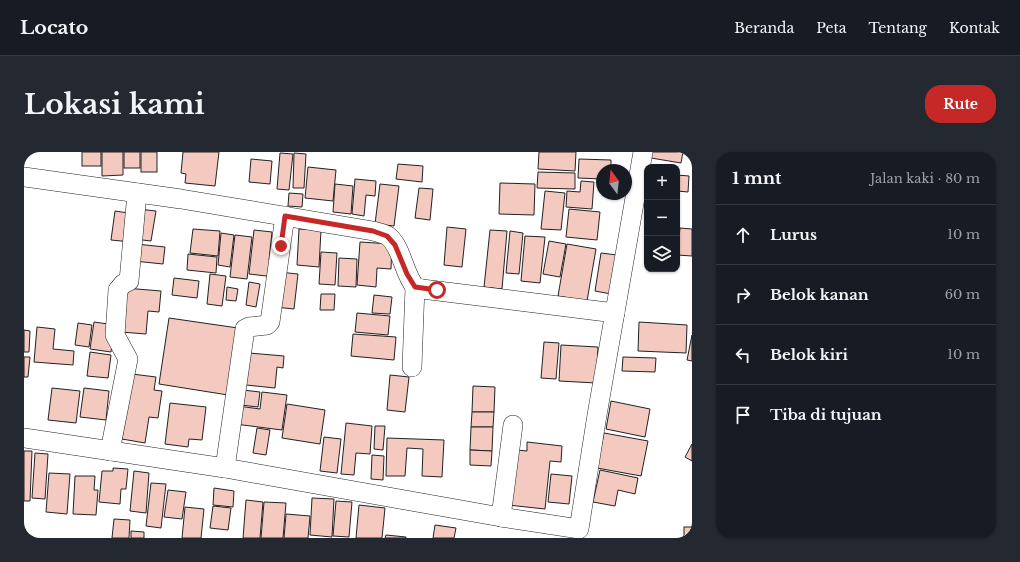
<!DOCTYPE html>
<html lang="id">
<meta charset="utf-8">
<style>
body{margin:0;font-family:"Libre Baskerville",serif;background:#242831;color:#f1f3f6}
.controls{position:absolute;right:12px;top:12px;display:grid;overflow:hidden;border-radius:8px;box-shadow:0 1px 3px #0004}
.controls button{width:36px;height:36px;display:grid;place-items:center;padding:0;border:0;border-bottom:1px solid #363941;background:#171b24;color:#f1f3f6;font:20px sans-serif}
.compass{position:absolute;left:572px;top:12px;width:36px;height:36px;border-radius:50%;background:#171b24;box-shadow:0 1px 3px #0004;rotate:345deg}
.stop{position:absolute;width:12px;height:12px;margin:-9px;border:3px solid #c62828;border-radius:50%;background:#fff}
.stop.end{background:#c62828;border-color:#fff;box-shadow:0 1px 4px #0008}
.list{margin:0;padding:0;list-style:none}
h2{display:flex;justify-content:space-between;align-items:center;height:52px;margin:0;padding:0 16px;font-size:17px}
h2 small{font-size:13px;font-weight:400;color:#9ea1a6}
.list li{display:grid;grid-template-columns:26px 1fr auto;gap:12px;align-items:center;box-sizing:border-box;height:60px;padding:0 16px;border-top:1px solid #363941}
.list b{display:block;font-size:15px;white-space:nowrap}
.list em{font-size:13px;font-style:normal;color:#9ea1a6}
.icon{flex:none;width:22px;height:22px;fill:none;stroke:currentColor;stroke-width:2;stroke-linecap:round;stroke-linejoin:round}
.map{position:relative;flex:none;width:668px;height:386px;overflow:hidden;border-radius:16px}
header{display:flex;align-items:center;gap:24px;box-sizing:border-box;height:56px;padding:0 20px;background:#171b24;border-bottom:1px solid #363941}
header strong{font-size:19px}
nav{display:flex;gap:22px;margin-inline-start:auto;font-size:14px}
.intro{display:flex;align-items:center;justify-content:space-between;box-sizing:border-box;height:96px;padding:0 24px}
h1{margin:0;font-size:28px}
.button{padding:10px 18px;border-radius:16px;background:#c62828;color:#fff;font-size:14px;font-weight:700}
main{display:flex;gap:24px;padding:0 24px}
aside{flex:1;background:#171b24;border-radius:16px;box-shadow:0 1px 3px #0004}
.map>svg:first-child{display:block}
.building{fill:#f3c9c0;stroke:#222}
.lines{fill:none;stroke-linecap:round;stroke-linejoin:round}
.minor-casing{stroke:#222;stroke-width:20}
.minor{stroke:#fff;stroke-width:19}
.route{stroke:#c62828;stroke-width:5}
</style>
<header>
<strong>Locato</strong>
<nav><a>Beranda</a><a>Peta</a><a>Tentang</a><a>Kontak</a></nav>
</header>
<div class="intro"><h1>Lokasi kami</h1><a class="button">Rute</a></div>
<main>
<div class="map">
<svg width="668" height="386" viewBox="0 0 668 386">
<rect width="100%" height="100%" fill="#fff"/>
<g class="building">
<rect x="58" y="0" width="19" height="14"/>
<path d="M78 0H99V23L78 24Z"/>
<rect x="100" y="0" width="16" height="16"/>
<rect x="117" y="0" width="16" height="20"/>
<path d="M159 0H195L191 34 161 31 162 22 157 21Z"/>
<path d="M515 0H552L551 19 514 17Z"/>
<path d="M628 0H659L657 11 627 6Z"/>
<path d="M256 1 269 2 265 38 253 37Z"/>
<path d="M270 1 282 2 280 36H269Z"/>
<path d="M227 7 248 9 246 32 225 30Z"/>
<path d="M555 7 587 8V18H578V27L554 26Z"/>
<path d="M374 12 399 14 398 30 372 27Z"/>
<path d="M284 15 312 18 309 49 281 46Z"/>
<path d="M514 20 551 21V37L513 36Z"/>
<path d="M653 23 665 24 664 40 653 39Z"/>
<path d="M331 27 352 29 351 44 342 43 340 64 328 62Z"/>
<path d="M557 29 570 30 568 57 542 55 543 39 556 40Z"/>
<path d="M476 31 511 32 510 63 475 62Z"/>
<path d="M311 32 329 34 327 62 309 60Z"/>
<path d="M356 32 375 34 370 74 351 72Z"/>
<path d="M395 36 409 37 406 68 391 66Z"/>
<path d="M521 39 541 41 537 78 517 77Z"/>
<path d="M265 41 279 42 278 55 264 54Z"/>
<path d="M114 57 132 59 127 89 110 87Z"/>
<path d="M545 57 576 60 573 88 542 85Z"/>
<path d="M91 59 111 62 107 90 87 88Z"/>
<path d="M423 75 442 77 438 115 420 113Z"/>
<path d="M656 76 668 77V104L653 103Z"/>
<path d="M169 77 196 79 194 104 166 101Z"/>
<path d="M275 77 297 78 295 115 273 113Z"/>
<path d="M230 78 248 80 245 108 253 109 251 125 225 122Z"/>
<path d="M466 78 483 79 478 137 460 135Z"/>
<path d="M486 79 499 81 495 122 482 121Z"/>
<path d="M197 81 210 83 206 115 194 113Z"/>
<path d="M211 83 228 85 223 127 206 125Z"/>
<path d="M501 84 521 85 516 131 497 129Z"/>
<path d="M525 89 542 92 536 125 519 122Z"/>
<path d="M336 90 368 92 367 117 353 116 352 135 333 133Z"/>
<path d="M112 92 141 95 139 112 110 109Z"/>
<path d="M543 92 572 97 563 149 534 144Z"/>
<path d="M297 100 313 101 311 133 295 132Z"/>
<path d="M577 101 593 103 587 142 571 139Z"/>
<path d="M164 102 193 105 192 121 163 118Z"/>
<path d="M315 106 333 107 332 135 314 134Z"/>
<path d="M255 120 274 122 270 157 251 155Z"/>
<path d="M186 122 202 124 198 154 183 152Z"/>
<path d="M150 126 175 129 173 146 148 143Z"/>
<path d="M225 130 236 132 232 155 222 153Z"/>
<path d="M203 135 214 137 212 149 202 148Z"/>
<path d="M101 136 137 139 135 160 124 159 122 182 97 180Z"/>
<path d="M297 142H311L310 158H296Z"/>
<path d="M350 143 368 145 366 162 348 161Z"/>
<path d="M333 161 366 164 364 183 331 180Z"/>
<path d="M145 166 214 176 204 243 135 232Z"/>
<path d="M70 170 91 173 87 200 66 197Z"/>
<path d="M615 170 663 173 662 201 614 199Z"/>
<path d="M54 171 68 173 65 195 51 193Z"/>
<path d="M13 175 31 177 29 197 50 199 49 213 10 210Z"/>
<path d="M0 178 6 179 5 200H0Z"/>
<path d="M329 182 372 185 370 208 327 204Z"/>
<path d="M668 183V209L663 208Z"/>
<path d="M520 190 535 191 532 227 517 226Z"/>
<path d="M537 193 574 195 572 231 535 229Z"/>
<path d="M66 200 87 203 84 226 63 224Z"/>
<path d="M225 201 260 204 259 216 253 215 251 236 222 233Z"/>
<path d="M0 205H6L4 225H0Z"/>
<path d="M599 205 632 206 631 220 598 219Z"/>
<path d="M108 222 132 225 130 238 138 239 134 266 125 265 121 291 98 287Z"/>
<path d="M366 223 385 225 381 260 363 258Z"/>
<path d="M449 234 471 235 470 260H448Z"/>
<path d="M28 236 56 239 52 271 24 268Z"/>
<path d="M60 236 85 239 82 268 56 265Z"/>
<path d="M219 238 236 240 234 255 217 253Z"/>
<path d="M238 240 263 243 258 278 211 272 214 254 236 257Z"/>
<path d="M587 249 626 257 621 285 582 277Z"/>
<path d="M146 251 182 255 178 288 165 287 164 295 141 292Z"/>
<path d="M263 252 301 258 296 292 258 286Z"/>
<path d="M448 260H470L469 275H447Z"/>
<path d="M322 271 348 274 346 302 332 301 330 323 317 322Z"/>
<path d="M351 274H361L359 298 350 297Z"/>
<path d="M447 275H469L468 299 446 298Z"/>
<path d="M233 276 246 278 242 303 229 301Z"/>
<path d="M580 281 624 289 617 324 573 316Z"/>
<path d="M300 285 317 287 313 321 296 319Z"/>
<path d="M363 286 420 288 418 325 398 324 399 297 383 296 381 324H362Z"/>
<path d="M503 290 538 294 537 310 526 309 521 357 484 353 493 298 503 299Z"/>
<path d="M668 292V309L661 305Z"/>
<path d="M446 298 468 299 467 314 446 313Z"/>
<path d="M0 299H8L6 349H0Z"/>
<path d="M11 301 24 302 21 347 8 346Z"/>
<path d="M348 303 360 304 359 328 347 327Z"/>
<path d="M89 316 104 317 102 337H97L96 352 75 350 78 319H89Z"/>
<path d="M576 318 614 326 611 342 594 338 591 354 569 350Z"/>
<path d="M110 319 125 321 122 361 106 359Z"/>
<path d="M25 321 46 322 43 362 22 360Z"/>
<path d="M527 322 548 324 545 352 524 350Z"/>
<path d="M51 324H71L70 338H74L72 363 49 362Z"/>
<path d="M127 331 142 332 137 376 122 374Z"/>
<path d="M190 336 210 339 209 355 189 353Z"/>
<path d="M144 338 162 340 158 367 140 365Z"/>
<path d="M288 346 310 347 308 385 286 383Z"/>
<path d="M222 348 239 350 236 386H219Z"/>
<path d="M312 349 328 350 325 385 309 384Z"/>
<path d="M240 350 262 351 259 386H237Z"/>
<path d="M335 353 361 356 358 386H332Z"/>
<path d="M189 354 207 356 204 378 186 376Z"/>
<path d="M161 355 180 357 177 386H158Z"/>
<path d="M262 362 286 364 284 386H260Z"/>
<path d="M90 367 106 368 105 386H88Z"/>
<path d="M411 373 432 376 430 386H409Z"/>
<rect x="660" y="375" width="8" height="11"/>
<path d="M107 379 120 380V386H107Z"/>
<path d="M362 383 382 385V386H361Z"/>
</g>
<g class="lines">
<g class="minor-casing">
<g id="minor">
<path d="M0 25 157 47 349 79C353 80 360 82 364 84 378 95 379 120 391 135L398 137 591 161"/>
<path d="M388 215 391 135"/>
<path d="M0 286 201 316 477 365 555 377 573 263 619 0"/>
<path d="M86 299 104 207 91 183 94 138 99 132 105 129 113 41"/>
<path d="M201 316 221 177 225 175 243 173 246 170 261 64"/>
<path d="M477 365 489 273"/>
</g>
</g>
<use href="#minor" class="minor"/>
</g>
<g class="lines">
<path class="route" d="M257 94 261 64 349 79 363 84 371 93 383 122 391 135 413 138"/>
</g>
</svg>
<div class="controls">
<button>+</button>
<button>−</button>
<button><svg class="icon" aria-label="layers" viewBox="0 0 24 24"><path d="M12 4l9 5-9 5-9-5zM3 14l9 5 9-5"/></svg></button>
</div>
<svg class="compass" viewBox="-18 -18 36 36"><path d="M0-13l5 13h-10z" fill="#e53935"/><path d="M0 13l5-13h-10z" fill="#9ea1a6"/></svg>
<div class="stop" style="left:413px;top:138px"></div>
<div class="stop end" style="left:257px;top:94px"></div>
</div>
<aside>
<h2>1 mnt<small>Jalan kaki · 80 m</small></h2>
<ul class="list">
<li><svg class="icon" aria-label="ahead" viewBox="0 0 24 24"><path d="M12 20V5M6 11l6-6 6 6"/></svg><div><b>Lurus</b></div><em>10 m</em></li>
<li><svg class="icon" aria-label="right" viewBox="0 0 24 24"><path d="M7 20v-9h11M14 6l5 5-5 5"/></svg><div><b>Belok kanan</b></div><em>60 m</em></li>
<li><svg class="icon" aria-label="left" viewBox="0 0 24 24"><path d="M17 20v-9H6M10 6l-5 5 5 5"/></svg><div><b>Belok kiri</b></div><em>10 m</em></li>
<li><svg class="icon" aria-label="arrive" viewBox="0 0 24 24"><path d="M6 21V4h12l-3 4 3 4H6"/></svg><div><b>Tiba di tujuan</b></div></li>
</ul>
</aside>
</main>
